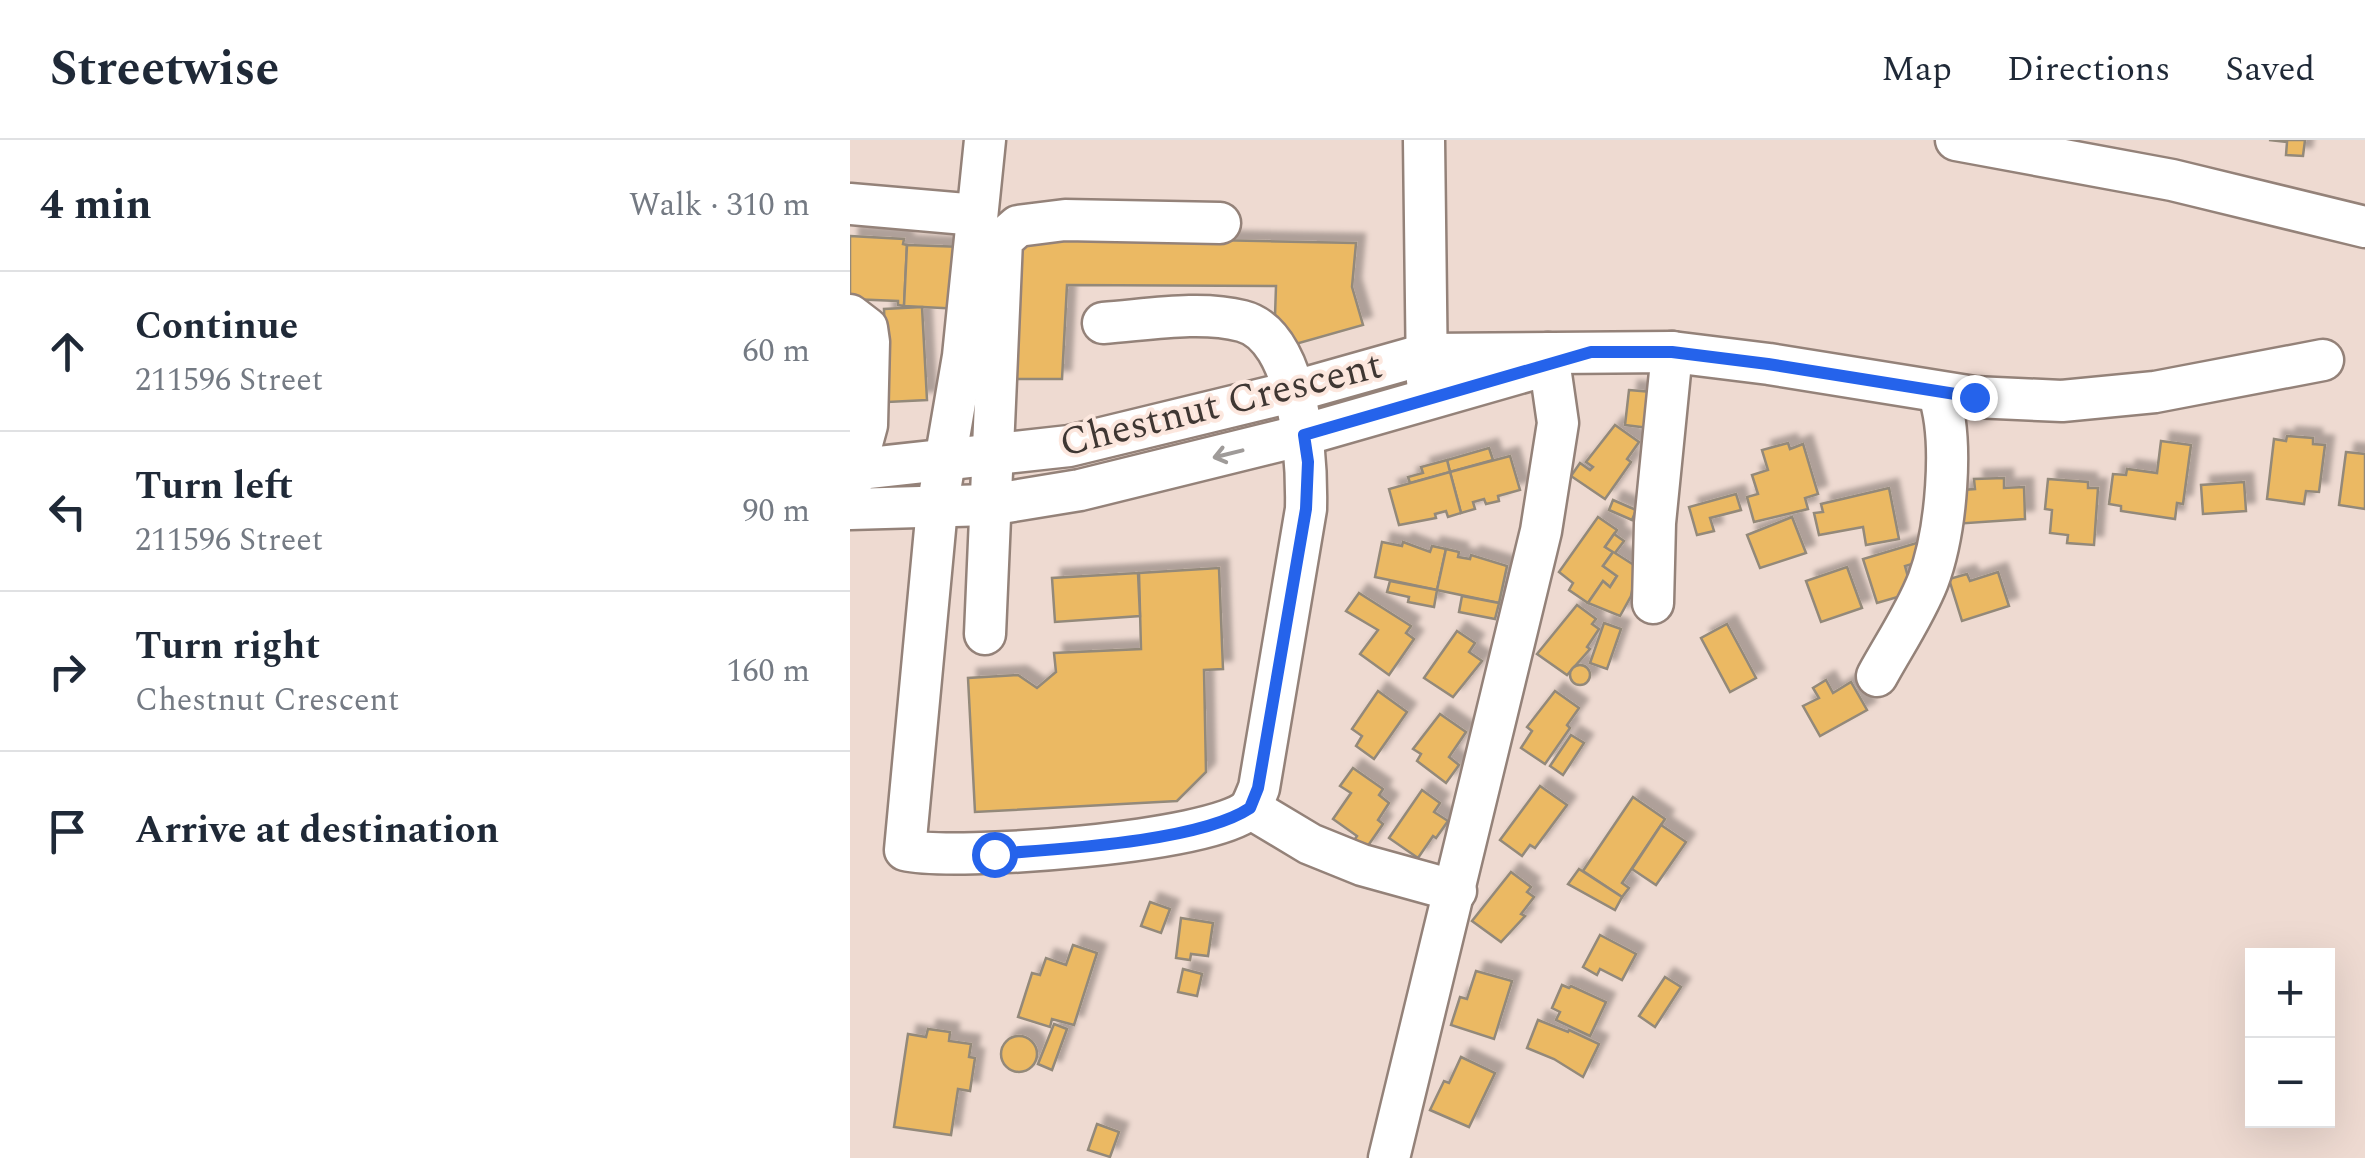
<!DOCTYPE html>
<meta charset="utf-8">
<style>
body{margin:0;font-family:Spectral,serif;background:#f2f2f3;color:#1f2937}
.controls{position:absolute;right:30px;bottom:30px;display:grid;overflow:hidden;border-radius:0px;box-shadow:0 10px 40px #0002}
.controls button{width:90px;height:90px;display:grid;place-items:center;padding:0;border:0;border-bottom:2px solid #e0e1e3;background:#fff;color:#1f2937;font:50px sans-serif}
.stop{position:absolute;width:30px;height:30px;margin:-22px;border:8px solid #2563eb;border-radius:50%;background:#fff}
.stop.end{background:#2563eb;border-color:#fff;box-shadow:0 2px 10px #0008}
.list{margin:0;padding:0;list-style:none}
h2{display:flex;justify-content:space-between;align-items:center;height:130px;margin:0;padding:0 40px;font-size:42px}
h2 small{font-size:32px;font-weight:400;color:#747a83}
.list li{display:grid;grid-template-columns:65px 1fr auto;gap:30px;align-items:center;box-sizing:border-box;height:160px;padding:0 40px;border-top:2px solid #e0e1e3}
.list b{display:block;font-size:38px;white-space:nowrap}
.list p{margin:0;font-size:32px;white-space:nowrap;color:#747a83}
.list em{font-size:32px;font-style:normal;color:#747a83}
.icon{flex:none;width:55px;height:55px;fill:none;stroke:currentColor;stroke-width:2;stroke-linecap:round;stroke-linejoin:round}
.map{position:relative;flex:none;width:1515px;height:1018px;overflow:hidden}
header{display:flex;align-items:center;gap:60px;box-sizing:border-box;height:140px;padding:0 50px;background:#fff;border-bottom:2px solid #e0e1e3}
header strong{font-size:48px}
nav{display:flex;gap:55px;margin-inline-start:auto;font-size:35px}
main{display:flex}
aside{flex:1;background:#fff}
.map>svg:first-child{display:block}
.building{fill:#ebb963;stroke:#93897a;stroke-width:2.5;filter:url(#shadow)}
.lines{fill:none;stroke-linecap:round;stroke-linejoin:round}
.minor-casing{stroke:#948279;stroke-width:45}
.minor{stroke:#fff;stroke-width:40}
.oneway{stroke:#9f9b99}
.route{stroke:#2563eb;stroke-width:12}
.labels{text-anchor:middle;dominant-baseline:central;stroke-width:8;stroke-linejoin:round;paint-order:stroke}
.street-label{font-size:40px;fill:#3f3733;stroke:#fce7de}
</style>
<header>
<strong>Streetwise</strong>
<nav><a>Map</a><a>Directions</a><a>Saved</a></nav>
</header>
<main>
<aside>
<h2>4 min<small>Walk · 310 m</small></h2>
<ul class="list">
<li><svg class="icon" aria-label="ahead" viewBox="0 0 24 24"><path d="M12 20V5M6 11l6-6 6 6"/></svg><div><b>Continue</b><p>211596 Street</p></div><em>60 m</em></li>
<li><svg class="icon" aria-label="left" viewBox="0 0 24 24"><path d="M17 20v-9H6M10 6l-5 5 5 5"/></svg><div><b>Turn left</b><p>211596 Street</p></div><em>90 m</em></li>
<li><svg class="icon" aria-label="right" viewBox="0 0 24 24"><path d="M7 20v-9h11M14 6l5 5-5 5"/></svg><div><b>Turn right</b><p>Chestnut Crescent</p></div><em>160 m</em></li>
<li><svg class="icon" aria-label="arrive" viewBox="0 0 24 24"><path d="M6 21V4h12l-3 4 3 4H6"/></svg><div><b>Arrive at destination</b></div></li>
</ul>
</aside>
<div class="map">
<svg width="1515" height="1018" viewBox="0 0 1515 1018">
<defs>
<filter id="shadow"><feDropShadow dx="9" dy="-9" stdDeviation="2.5" flood-color="#0004"/></filter>
</defs>
<rect width="100%" height="100%" fill="#eedad1"/>
<g class="building">
<path d="M1419 0H1455L1453 16 1436 15 1437 2Z"/>
<path d="M0 96 54 99 53 104 57 105 54 166 48 165V161L0 159Z"/>
<path d="M161 96 506 103 502 147 513 185 435 207 425 176 426 146 217 145 212 239H155Z"/>
<path d="M57 105 114 107 111 169 54 166Z"/>
<path d="M72 167 77 260 38 262 34 169Z"/>
<path d="M779 250 802 252 799 288 775 285Z"/>
<path d="M765 285 789 302 777 319 781 322 755 359 721 336 730 323 740 330 743 327 736 322Z"/>
<path d="M1437 296 1463 298V304L1475 305 1469 352 1456 351 1454 364 1417 359 1424 299 1436 301Z"/>
<path d="M1311 301 1341 305 1333 364 1327 363 1325 379 1271 371V366L1259 364 1263 334 1276 335 1277 329 1307 333Z"/>
<path d="M938 303 940 309 953 304 968 354 955 358 958 369 904 382 897 357 908 354 902 335 918 330 912 310Z"/>
<path d="M639 308 643 320 600 332 597 320Z"/>
<path d="M1496 312 1515 314V369L1489 365Z"/>
<path d="M660 316 670 350 648 356 649 361 636 364 634 359 623 362 625 369 611 373 600 332Z"/>
<path d="M597 320 600 332 560 343 558 337 573 333 571 327Z"/>
<path d="M600 332 611 373 598 377 596 371 585 374 586 378 549 385 539 349Z"/>
<path d="M1154 338V348L1174 347 1175 379 1104 384 1112 350 1125 349 1124 339Z"/>
<path d="M1198 339 1238 342V348H1248L1244 405 1217 403 1218 395 1200 393 1202 370 1195 369Z"/>
<path d="M1394 342 1396 371 1353 374 1351 345Z"/>
<path d="M1039 348 1049 399 1016 405 1013 387 969 395 964 373 973 372 971 364Z"/>
<path d="M886 354 891 370 860 378 864 391 847 395 839 367Z"/>
<path d="M763 360 786 370 782 380 759 370Z"/>
<path d="M748 377 767 390 755 407 763 412 753 426 767 436 760 447 753 441 738 463 719 450 723 443 709 432Z"/>
<path d="M942 377 956 413 910 428 897 395Z"/>
<path d="M764 394 774 401 765 413 787 427 781 456 770 476 738 463 753 441 760 447 767 436 753 426 763 412 755 407Z"/>
<path d="M532 402 552 406 553 402 580 412 582 406 596 409 587 450 525 437Z"/>
<path d="M1070 402 1075 420 1055 426 1060 444 1058 454 1027 463 1013 419Z"/>
<path d="M596 409 609 412 608 417 620 419 621 415 657 426 649 463 587 450Z"/>
<path d="M997 427 1012 468 971 482 956 441Z"/>
<path d="M369 428 373 529 354 530 356 632 327 661 125 672 118 538 168 535 187 548 206 532 204 513 291 509 289 433Z"/>
<path d="M1148 432 1159 466 1112 481 1099 439 1117 434 1120 441Z"/>
<path d="M288 433 290 476 205 482 202 438Z"/>
<path d="M540 441 587 450 584 467 558 462 559 457 537 452Z"/>
<path d="M509 453 561 486 556 493 564 499 539 535 510 514 528 490 496 471Z"/>
<path d="M612 456 649 463 645 479 609 472Z"/>
<path d="M727 465 746 479 742 484 749 489 737 507 740 509 717 535 687 514Z"/>
<path d="M754 483 771 489 757 529 740 523Z"/>
<path d="M877 484 906 538 880 552 851 498Z"/>
<path d="M607 491 625 503 619 512 632 521 603 557 574 538Z"/>
<circle cx="730" cy="535" r="10"/>
<path d="M976 540 983 553 1001 542 1017 570 970 596 953 566 969 558 963 548Z"/>
<path d="M528 551 557 572 524 619 506 606 512 596 502 589Z"/>
<path d="M705 551 729 568 717 585 720 588 695 624 671 608 682 591 677 587Z"/>
<path d="M590 574 616 592 599 617 609 625 596 643 567 621 571 614 563 609Z"/>
<path d="M721 595 734 603 713 635 700 626Z"/>
<path d="M503 628 533 649 529 655 539 663 528 680 533 684 515 710 503 702 507 696 483 679 501 653 490 646Z"/>
<path d="M690 646 717 665 685 708 680 705 672 716 650 700Z"/>
<path d="M572 650 590 663 584 672 598 681 586 698 583 696 568 718 539 698Z"/>
<path d="M783 657 815 679 772 743 779 748 772 757 733 731Z"/>
<path d="M811 685 836 702 806 745 782 729Z"/>
<path d="M729 729 772 757 765 770 718 744Z"/>
<path d="M661 732 681 747 677 752 684 757 671 774 675 776 651 802 622 781Z"/>
<path d="M300 762 320 769 311 793 291 786Z"/>
<path d="M331 778 363 783 358 816 341 814 340 820 326 818Z"/>
<path d="M750 795 786 814 772 840 750 829 747 835 733 827Z"/>
<path d="M223 805 247 813 224 885 202 879 200 887 168 877 182 833 190 835 196 818 216 825Z"/>
<path d="M333 829 352 834 347 856 328 852Z"/>
<path d="M626 831 662 841 644 899 601 885 610 857 617 859Z"/>
<path d="M815 837 831 847 805 887 789 876Z"/>
<path d="M712 845 719 848 721 846 756 862 740 896 706 880 710 872 702 868Z"/>
<path d="M688 880 718 892 719 890 749 904 733 937 704 919 677 908Z"/>
<path d="M204 884 217 889 202 930 188 924Z"/>
<path d="M78 889 100 892 99 901 121 904 119 917 125 918 120 951 108 949 101 995 44 987 58 894 76 897Z"/>
<circle cx="169" cy="914" r="18"/>
<path d="M611 917 645 933 619 987 580 970 594 941 599 943Z"/>
<path d="M247 984 269 992 260 1017 238 1010Z"/>
</g>
<g class="lines">
<g class="minor-casing">
<g id="minor">
<path d="M135 0 113 216 87 368 55 710C103 722 366 702 399 669 403 664 406 655 409 648L456 369C457 321 451 196 392 181 350 170 296 180 253 183"/>
<path d="M574 0 577 241"/>
<path d="M1106 0 1322 40 1515 87"/>
<path d="M0 64 127 75"/>
<path d="M0 175 17 188 19 202 17 285 0 348"/>
<path d="M0 330 219 306 445 251 576 214 822 212 919 224 1124 257 1212 261 1305 252 1473 220"/>
<path d="M0 369 139 365 230 350 453 295 694 226"/>
<path d="M803 463 805 383 822 212"/>
<path d="M135 494 152 100 168 86 215 80 370 83"/>
<path d="M1027 536C1044 505 1065 474 1078 441 1096 393 1105 300 1088 252"/>
<path d="M400 668 460 704 512 725 606 751"/>
<path d="M539 1018 691 391 708 283 698 213"/>
</g>
</g>
<use href="#minor" class="minor"/>
</g>
<defs><path id="oneway-shaft" d="M-6 0H5M1.5-3L5.5 0L1.5 3" fill="none" stroke-width="1.6" stroke-linecap="round" stroke-linejoin="round" transform="scale(2.5)"/></defs>
<use class="oneway" href="#oneway-shaft" transform="translate(378 314) rotate(166)"/>
<g class="lines">
<path class="route" d="M144 714C208 709 349 702 400 668L408 648 456 369 458 322 454 295 741 212H822L918 224 1124 257"/>
</g>
<g class="labels">
<g class="street-label">
<text transform="translate(371 265) rotate(-14)">Chestnut Crescent</text>
</g>
</g>
</svg>
<div class="controls">
<button>+</button>
<button>−</button>
</div>
<div class="stop" style="left:144px;top:714px"></div>
<div class="stop end" style="left:1124px;top:257px"></div>
</div>
</main>
